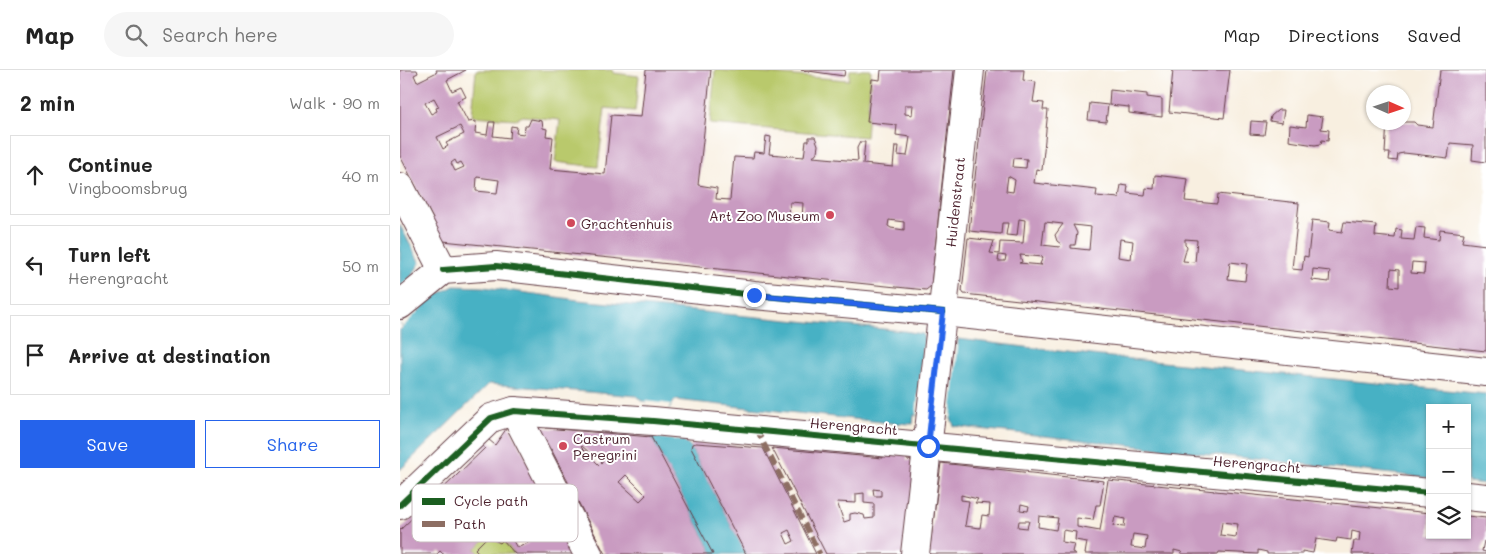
<!DOCTYPE html>
<meta charset="utf-8">
<style>
body{margin:0;font-family:Mali,sans-serif;background:#f6f6f6;color:#222}
.controls{position:absolute;right:15px;bottom:15px;display:grid;overflow:hidden;border-radius:0px;box-shadow:0 1px 4px #0004}
.controls button{width:45px;height:45px;display:grid;place-items:center;padding:0;border:0;border-bottom:1px solid #e0e0e0;background:#fff;color:#222;font:25px sans-serif}
.compass{position:absolute;left:966px;top:15px;width:45px;height:45px;border-radius:50%;background:#fff;box-shadow:0 1px 4px #0004;rotate:93deg}
.stop{position:absolute;width:15px;height:15px;margin:-11px;border:4px solid #2563eb;border-radius:50%;background:#fff}
.stop.end{background:#2563eb;border-color:#fff;box-shadow:0 1px 5px #0008}
.list{margin:0;padding:0;list-style:none}
h2{display:flex;justify-content:space-between;align-items:center;height:65px;margin:0;padding:0 20px;font-size:21px}
h2 small{font-size:16px;font-weight:400;color:#767676}
.list li{display:grid;grid-template-columns:32px 1fr auto;gap:15px;align-items:center;box-sizing:border-box;height:80px;margin:0 10px 10px;padding:0 10px;border:1px solid #e0e0e0;border-radius:0px}
.list b{display:block;font-size:19px;white-space:nowrap}
.list p{margin:0;font-size:16px;white-space:nowrap;color:#767676}
.list em{font-size:16px;font-style:normal;color:#767676}
.actions{display:flex;gap:10px;padding:15px 20px}
.actions a{flex:1;padding:11px 0;border:1px solid #2563eb;border-radius:0px;text-align:center;font-size:18px;color:#2563eb}
.actions .main{background:#2563eb;color:#fff}
.icon{flex:none;width:28px;height:28px;fill:none;stroke:currentColor;stroke-width:2;stroke-linecap:round;stroke-linejoin:round}
.map{position:relative;flex:none;width:1086px;height:484px;overflow:hidden}
header{display:flex;align-items:center;gap:30px;box-sizing:border-box;height:70px;padding:0 25px;background:#fff;border-bottom:1px solid #e0e0e0}
header strong{font-size:24px}
nav{display:flex;gap:28px;margin-inline-start:auto;font-size:18px}
.search{width:350px;height:45px;background:#f6f6f6;display:flex;align-items:center;gap:12px;box-sizing:border-box;padding:0 18px;border-radius:28px;color:#767676;font-size:19px}
main{display:flex}
aside{flex:1;background:#fff}
.map>svg:first-child{display:block}
.green{fill:#b9c96c;stroke:#82744c}
.water{fill:#46b1c4;stroke:#486878}
.pier{fill:#f8efe0}
.building{fill:#c99bc1;fill-rule:evenodd}
.lines{fill:none;stroke-linecap:round;stroke-linejoin:round}
.minor-casing{stroke:#643e46;stroke-width:30}
.minor{stroke:#fff;stroke-width:28}
.quiet{stroke:#8d6e63;stroke-width:5;stroke-dasharray:10 5;stroke-linecap:butt}
.cycleway-casing{stroke:#fff;stroke-width:9}
.cycleway{stroke:#1b5e20;stroke-width:6}
.route{stroke:#2563eb;stroke-width:6}
.poi-dot{fill:#d1495b;stroke:#fff;stroke-width:2}
.labels{text-anchor:middle;dominant-baseline:central;stroke-width:4;stroke-linejoin:round;paint-order:stroke}
.street-label{font-size:14px;fill:#4a1f2b;stroke:#fff}
.poi-label{font-size:14px;fill:#4a1f2b;stroke:#fff;text-anchor:start}
.key{fill:#fff;stroke:#c9bcbf;stroke-width:1}
.key-label{font-size:14px;fill:#4a1f2b}
</style>
<header>
<strong>Map</strong>
<div class="search"><svg class="icon" aria-label="search" viewBox="0 0 24 24"><circle cx="10" cy="10" r="6"/><path d="M15 15l6 6"/></svg>Search here</div>
<nav><a>Map</a><a>Directions</a><a>Saved</a></nav>
</header>
<main>
<aside>
<h2>2 min<small>Walk · 90 m</small></h2>
<ul class="list">
<li><svg class="icon" aria-label="ahead" viewBox="0 0 24 24"><path d="M12 20V5M6 11l6-6 6 6"/></svg><div><b>Continue</b><p>Vingboomsbrug</p></div><em>40 m</em></li>
<li><svg class="icon" aria-label="left" viewBox="0 0 24 24"><path d="M17 20v-9H6M10 6l-5 5 5 5"/></svg><div><b>Turn left</b><p>Herengracht</p></div><em>50 m</em></li>
<li><svg class="icon" aria-label="arrive" viewBox="0 0 24 24"><path d="M6 21V4h12l-3 4 3 4H6"/></svg><div><b>Arrive at destination</b></div></li>
</ul>
<div class="actions"><a class="main">Save</a><a>Share</a></div>
</aside>
<div class="map">
<svg width="1086" height="484" viewBox="0 0 1086 484">
<rect width="100%" height="100%" fill="#fff"/>
<filter id="ink" filterUnits="userSpaceOnUse"><feTurbulence type="fractalNoise" baseFrequency=".02" numOctaves="2"/><feDisplacementMap in="SourceGraphic" scale="10" xChannelSelector="R" yChannelSelector="G"/><feConvolveMatrix kernelMatrix="1 2 1 2 8 2 1 2 1" color-interpolation-filters="sRGB"/></filter>
<filter id="wash" filterUnits="userSpaceOnUse"><feTurbulence type="fractalNoise" baseFrequency=".0096" numOctaves="4" result="noise"/><feDisplacementMap in="SourceGraphic" scale="20" xChannelSelector="R" yChannelSelector="G"/><feGaussianBlur stdDeviation="1.12" result="paint"/><feColorMatrix in="noise" values="0 0 0 0 0 0 0 0 0 0 0 0 0 0 0 0 0 1.4 0 .05"/><feComposite in="paint" operator="in"/></filter>
<g filter="url(#wash)">
<rect width="100%" height="100%" fill="#f8efe0"/>
<g class="green">
<path d="M76 0H213V3L239 6 235 41 205 38 198 97 155 92 160 50 123 46 117 49 72 46Z"/>
<path d="M315 0 449 10 450 0H471L466 67 310 54Z"/>
<path d="M88 466 100 473 103 470 115 484H80L75 479Z"/>
</g>
<path class="water" d="M0 155 20 193 9 210 25 234 34 226 54 216 84 217 178 230 504 261 523 264 524 271 558 275V269L701 286 1086 324V414L1067 412V338H1030V408L570 358 554 356 551 348 514 345 513 354 491 353 275 330 268 341 283 370 291 378 346 484H313L251 367H260L245 331H241L237 326 89 314 0 400V260L3 257 0 253Z"/>
<g class="pier">
<path d="M9 209 25 234 3 257 0 253V217Z"/>
<path d="M524 271 558 275 551 348 516 345Z"/>
<path d="M245 331 271 334 268 341 283 371 260 368Z"/>
</g>
<g id="blocks">
<g class="building">
<path d="M0 0H17L18 3 14 5 17 12 37 2 36 0H66L47 10 52 21 61 17 66 27 57 31 68 52 76 51 75 63 87 65 89 52H95L93 66 110 68 111 56 117 57 116 63 124 64 125 56H128L131 49 142 51 143 58 147 59 146 66 153 67 150 99 205 104 211 45 241 47 246 0H311L298 115 317 118 316 129 330 130 334 87 353 88 354 82 364 83 366 66 371 67 369 84 404 87 406 71H409V67H415L418 75 417 82 413 87 458 91 457 78 460 72H465L463 94 493 97 495 76H499L498 85 507 86 510 67 496 65 497 55 467 52 472 9 480 10 481 0H554L531 216 526 220 43 171 28 152 33 149 0 86ZM34 28 39 37 36 38 37 41 31 44 25 33ZM505 35H513L512 45 505 44ZM60 56 64 64 46 73 48 76 43 79 37 67ZM55 90 57 94 61 92 64 97 55 101 51 93ZM77 107 99 110 97 123 76 121ZM390 132 403 133 402 149 389 147ZM489 150 504 152V160L491 158 488 156Z"/>
<path d="M401 0H445L444 6Z"/>
<path d="M587 0H624L623 10 636 12 633 32 644 33 643 40H648L642 100 636 99 634 113 697 120 696 126 719 128 721 115 728 116 727 123 745 125 746 118 754 119 755 105 788 109 785 131 817 134 818 124 899 133 892 199 902 200 904 186 908 187 912 150 930 152 929 160 942 162 944 152 976 155 975 166 995 168 996 159 1002 160 1001 169 1014 170 1016 157 1025 158 1024 168 1039 170 1040 160 1064 163 1062 172 1086 175V281L564 224 562 221 568 168 594 171 590 183 599 184 600 172 623 173 625 150 619 149 617 166 606 165 608 153H602L601 164 569 161ZM614 88 627 89 626 98 613 97ZM608 106 615 110 613 122 606 121ZM645 152 663 154 655 165 657 171 661 174 660 177 642 175ZM673 155 691 157 689 180 671 178V175H675L677 163ZM720 169 733 171 731 189 718 187ZM785 169 797 170 795 192 783 191 787 177 785 175ZM599 185 606 186 605 191H598ZM620 185 643 187 640 194 642 195 619 193 622 192ZM830 192 847 194 845 211 828 209ZM1012 192 1025 193 1024 204 1011 203ZM913 199 930 201 929 212 912 210ZM991 199 999 200V217L990 216Z"/>
<path d="M773 0H830L824 48 769 42Z"/>
<path d="M1040 0H1086V92L1072 90 1073 75 1050 73 1048 88 1004 83 998 84 997 91 989 90 990 83H985L987 52H1014L1017 55 1033 57Z"/>
<path d="M710 20 747 24V27L762 29V47L729 43V37L709 35Z"/>
<path d="M690 33 708 35 706 52 688 50Z"/>
<path d="M878 40H884L882 53 870 51 871 46Z"/>
<path d="M907 45 923 47 921 59 929 60 928 71 922 70 921 74 915 75 889 71 890 55 906 57Z"/>
<path d="M851 51 866 52 864 65 850 64Z"/>
<path d="M144 354 146 358 251 367 313 484H205L151 379 148 381 137 361ZM182 376 191 384 203 385 202 392 199 395 181 377ZM226 405 246 425 240 431 219 412Z"/>
<path d="M109 355 176 484H115L103 470 100 473 88 466 75 479 80 484H43L40 481 37 484H0V460L85 378 81 375 88 369 95 375ZM100 418 109 425 104 431 118 442 107 455 90 441 87 444 77 438 85 428 86 431 100 441 106 435 93 426ZM123 463 128 473 117 478 112 469Z"/>
<path d="M296 373 363 378 416 484H346L291 378 292 374ZM389 460 394 471 388 474 383 463Z"/>
<path d="M372 378 483 388V383L507 385V390L517 391 502 484H426ZM473 419 481 420V426H474ZM464 423V433L474 434V448L465 449 464 445 455 443 450 444V450L444 452 437 432 456 433V424Z"/>
<path d="M541 393 704 411 700 435H696L693 450 677 448V457L700 461 708 410 1030 443V465H1067V446L1086 448V472L1084 471 1082 481 1086 482V484H952L954 471H959L960 463 952 461 951 470 937 468 936 472 916 469 913 483 902 481V484H867V482L858 480V484L819 482 818 484H781L782 482 774 480V484H685L687 472 675 470 676 462 663 460 662 472 674 474 672 482 676 484H529ZM561 425 578 429 575 433 590 434 589 446 582 445 580 458 565 456 569 431 561 430ZM621 434 629 436 628 441 620 440ZM639 446 658 448 656 460 638 457ZM715 447 725 449 724 457 713 456ZM619 451H629L627 458 618 457ZM822 452 838 454 836 467 820 465ZM733 464 747 466 745 479 731 477Z"/>
</g>
</g>
</g>
<g filter="url(#ink)">
<use href="#blocks" fill-opacity="0" stroke="#643e46" stroke-width="1"/>
<g class="lines">
<g class="minor-casing">
<g id="minor">
<path d="M0 117 43 200"/>
<path d="M0 235 43 200 96 196 354 225 543 242 1086 302"/>
<path d="M114 341 188 484"/>
<path d="M1067 426 1086 428"/>
<path d="M0 435 91 348 114 341 253 351 1030 423"/>
<path d="M515 484 570 0"/>
</g>
</g>
<use href="#minor" class="minor"/>
<path class="quiet" d="M357 360 420 484"/>
<g class="cycleway-casing">
<g id="cycleway">
<path d="M43 200 96 196 354 225 543 242"/>
<path d="M0 435 91 348 114 341 253 351 1030 423"/>
</g>
</g>
<use href="#cycleway" class="cycleway"/>
</g>
</g>
<g class="lines" filter="url(#ink)">
<path class="route" d="M354 225 543 242 528 376"/>
</g>
<g class="poi-dot">
<circle cx="430" cy="145" r="5"/>
<circle cx="171" cy="153" r="5"/>
<circle cx="163" cy="376" r="5"/>
</g>
<g class="labels">
<g class="street-label">
<text transform="translate(555 132) rotate(-84)">Huidenstraat</text>
<text transform="translate(454 356) rotate(5)">Herengracht</text>
<text transform="translate(857 394) rotate(5)">Herengracht</text>
</g>
<g class="poi-label">
<text x="420" y="145" text-anchor="end">Art Zoo Museum</text>
<text x="181" y="153">Grachtenhuis</text>
<text x="173" y="368">Castrum<tspan x="173" dy="16">Peregrini</tspan></text>
</g>
</g>
<rect x="12" y="414" width="166" height="58" rx="8" class="key"/>
<rect x="22" y="428" width="23" height="7" fill="#1b5e20"/>
<rect x="22" y="451" width="23" height="6" fill="#8d6e63"/>
<g class="key-label">
<text x="54" y="436">Cycle path</text>
<text x="54" y="459">Path</text>
</g>
</svg>
<div class="controls">
<button>+</button>
<button>−</button>
<button><svg class="icon" aria-label="layers" viewBox="0 0 24 24"><path d="M12 4l9 5-9 5-9-5zM3 14l9 5 9-5"/></svg></button>
</div>
<svg class="compass" viewBox="-18 -18 36 36"><path d="M0-13l5 13h-10z" fill="#e53935"/><path d="M0 13l5-13h-10z" fill="#767676"/></svg>
<div class="stop" style="left:528px;top:376px"></div>
<div class="stop end" style="left:354px;top:225px"></div>
</div>
</main>
